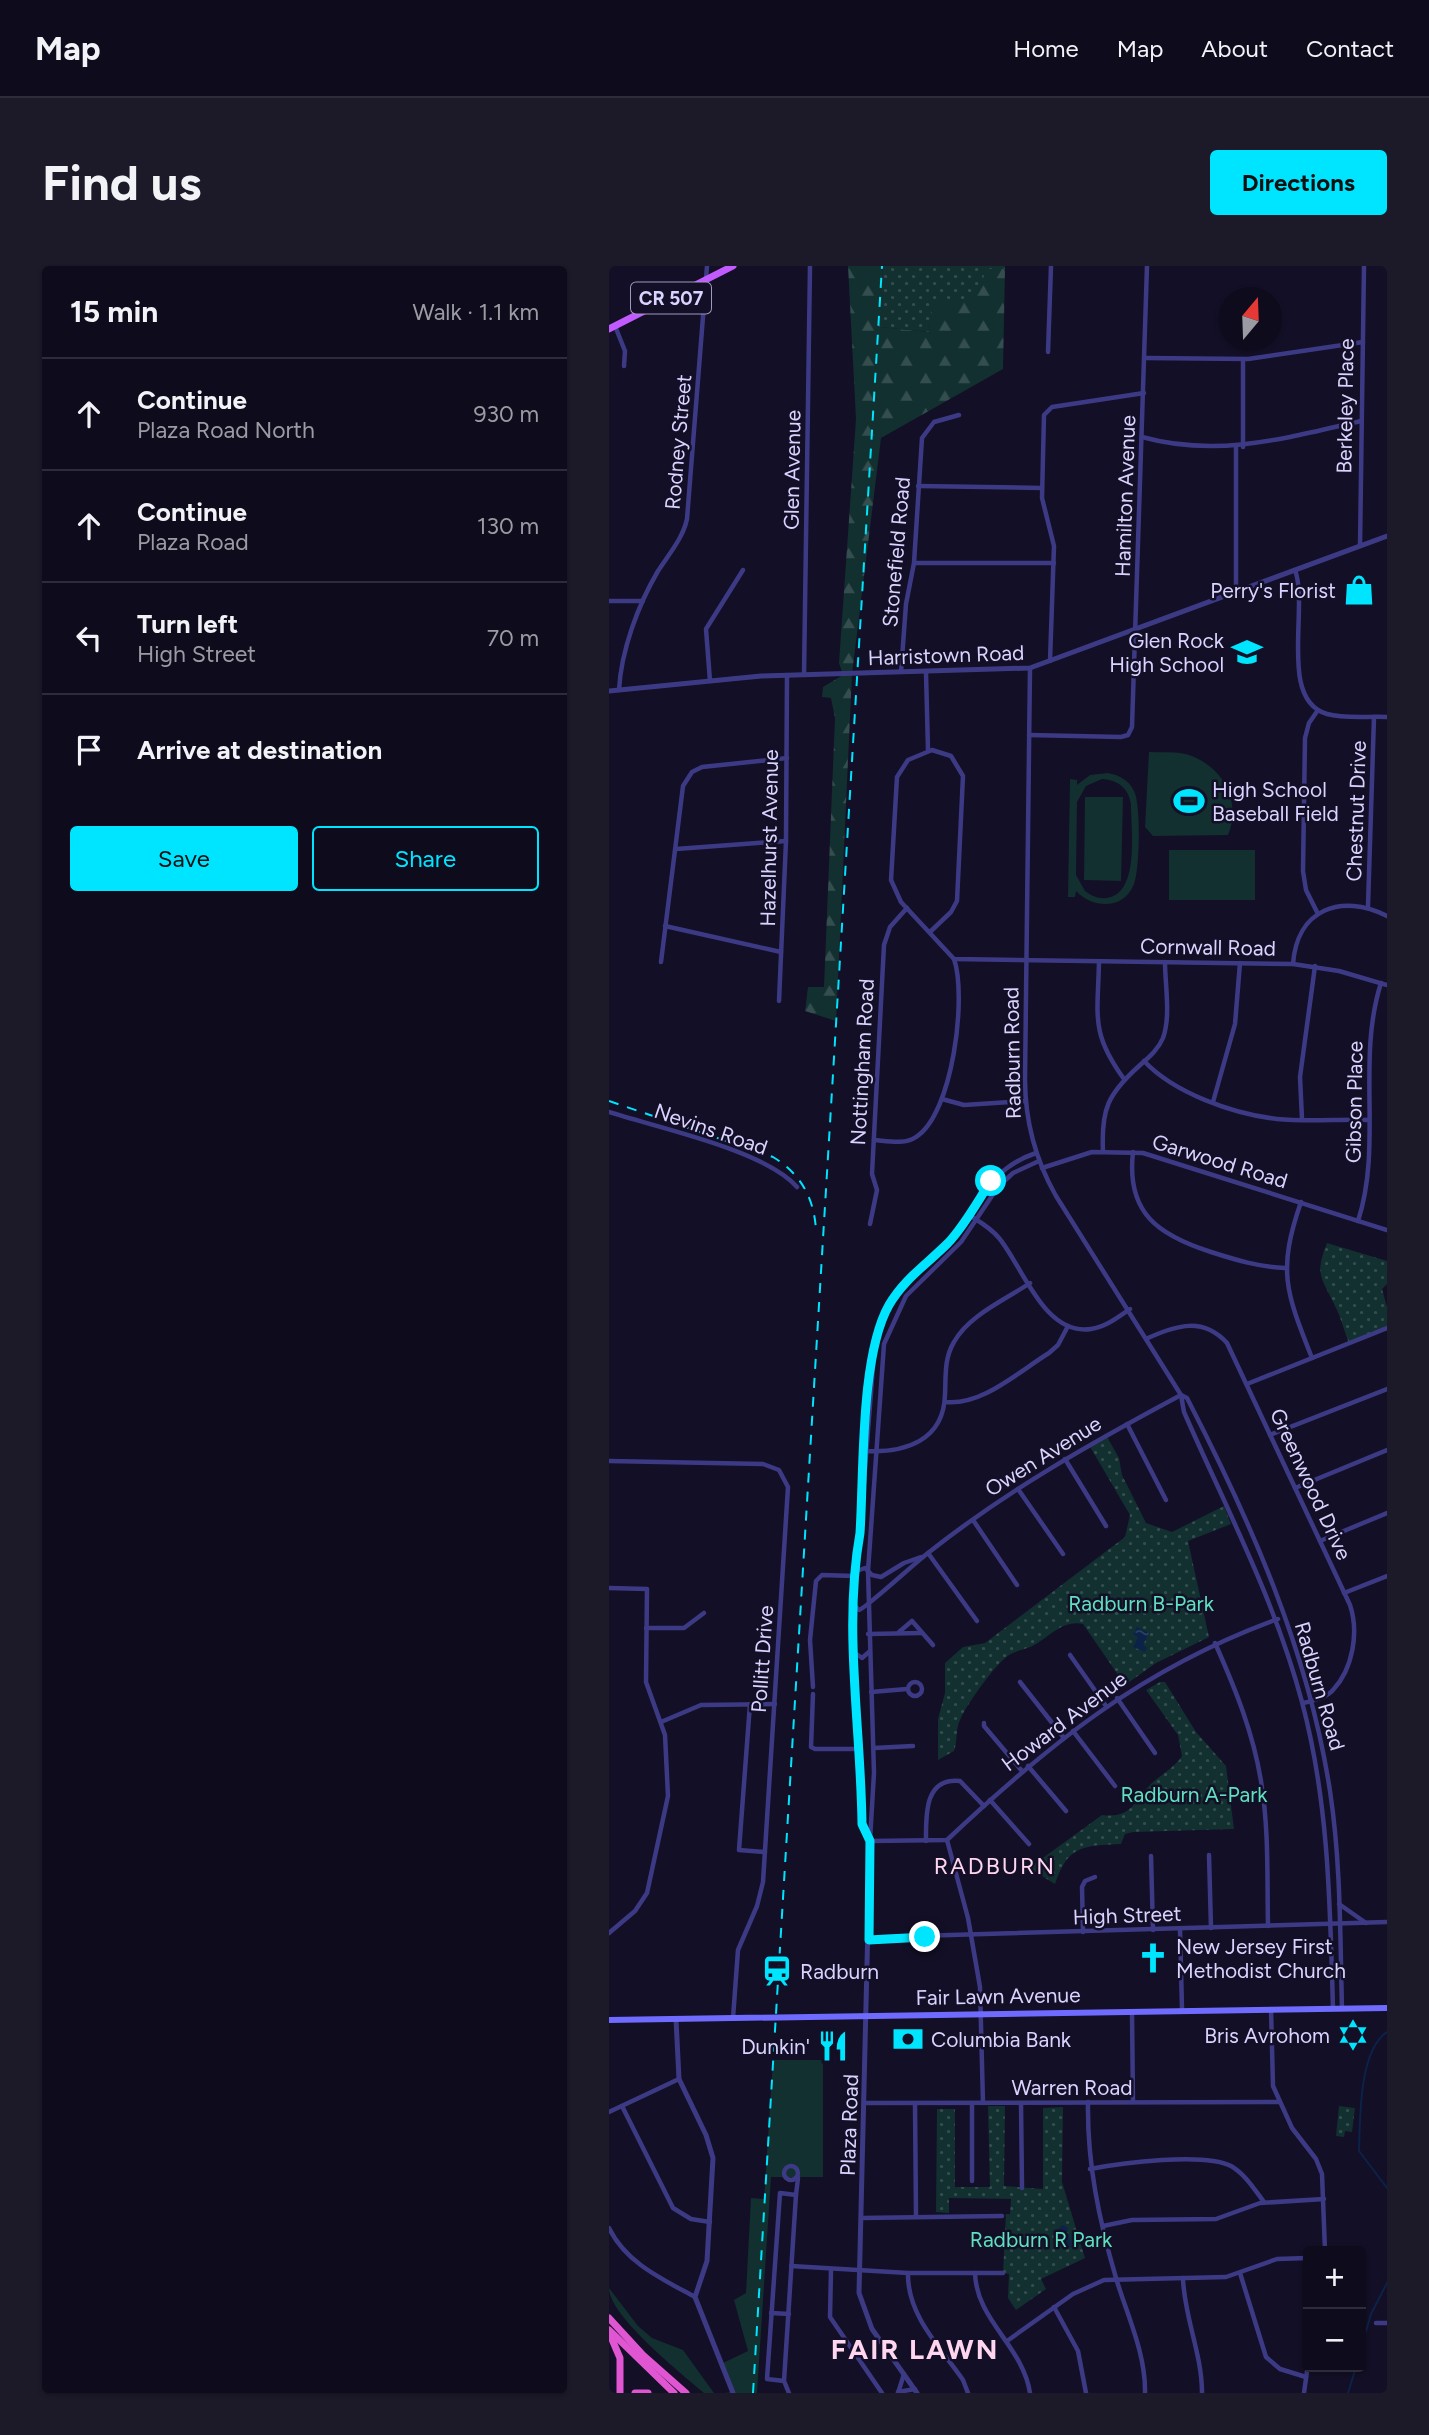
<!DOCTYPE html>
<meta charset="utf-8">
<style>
body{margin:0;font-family:Figtree,sans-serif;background:#1c1929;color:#f1f3f6}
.controls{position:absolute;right:21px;bottom:21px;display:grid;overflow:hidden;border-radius:7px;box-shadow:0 2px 5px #0004}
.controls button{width:63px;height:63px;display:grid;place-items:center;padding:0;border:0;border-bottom:2px solid #2e2b3b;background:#0e0b1c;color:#f1f3f6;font:35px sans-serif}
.compass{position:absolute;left:610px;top:21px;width:63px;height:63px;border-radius:50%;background:#0e0b1c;box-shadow:0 2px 5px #0004;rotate:19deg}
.stop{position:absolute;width:21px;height:21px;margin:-16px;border:5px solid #00e5ff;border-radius:50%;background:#fff}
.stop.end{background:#00e5ff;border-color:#fff;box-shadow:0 2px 7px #0008}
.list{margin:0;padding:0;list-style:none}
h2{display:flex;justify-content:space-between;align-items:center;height:91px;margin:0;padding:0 28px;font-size:30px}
h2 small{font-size:23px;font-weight:400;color:#9b9ba3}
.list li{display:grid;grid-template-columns:46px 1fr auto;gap:21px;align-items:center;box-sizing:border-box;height:112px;padding:0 28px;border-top:2px solid #2e2b3b}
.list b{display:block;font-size:26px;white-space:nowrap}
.list p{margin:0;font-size:23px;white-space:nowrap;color:#9b9ba3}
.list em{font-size:23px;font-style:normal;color:#9b9ba3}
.actions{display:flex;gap:14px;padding:21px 28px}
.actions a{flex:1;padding:16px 0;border:2px solid #00e5ff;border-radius:7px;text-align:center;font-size:24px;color:#00e5ff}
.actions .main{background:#00e5ff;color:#111}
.icon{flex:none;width:38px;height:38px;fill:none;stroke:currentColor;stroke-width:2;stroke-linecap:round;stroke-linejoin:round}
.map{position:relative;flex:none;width:778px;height:2127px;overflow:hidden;border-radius:7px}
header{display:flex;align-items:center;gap:42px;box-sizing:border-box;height:98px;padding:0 35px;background:#0e0b1c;border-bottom:2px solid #2e2b3b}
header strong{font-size:33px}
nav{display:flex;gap:38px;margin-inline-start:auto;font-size:24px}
.intro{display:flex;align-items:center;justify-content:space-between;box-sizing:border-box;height:168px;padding:0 42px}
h1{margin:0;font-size:49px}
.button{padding:18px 32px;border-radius:7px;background:#00e5ff;color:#111;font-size:24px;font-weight:700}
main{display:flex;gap:42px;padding:0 42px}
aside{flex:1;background:#0e0b1c;border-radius:7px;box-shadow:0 2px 5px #0004}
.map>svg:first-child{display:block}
.grass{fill:#12302f;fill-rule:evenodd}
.forest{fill:url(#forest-firs)}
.park{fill:url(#park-dots)}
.water{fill:url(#water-ripples)}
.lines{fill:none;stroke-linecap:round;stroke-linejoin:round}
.stream{stroke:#0c2248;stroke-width:2}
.minor{stroke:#3d3a85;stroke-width:4.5}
.tertiary{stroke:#3d3a85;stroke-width:5}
.secondary{stroke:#6f6bff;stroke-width:6}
.primary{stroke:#c25bff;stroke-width:7}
.trunk{stroke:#e055d1;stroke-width:7}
.rail{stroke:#00e5ff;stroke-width:2;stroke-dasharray:10 9;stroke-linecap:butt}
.route{stroke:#00e5ff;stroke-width:9}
.labels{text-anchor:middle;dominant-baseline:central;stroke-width:5;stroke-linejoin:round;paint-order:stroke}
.shield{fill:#130f26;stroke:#9e99be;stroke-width:2}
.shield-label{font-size:19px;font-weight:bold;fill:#d9d4ff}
.street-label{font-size:21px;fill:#d9d4ff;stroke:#130f26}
.poi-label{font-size:21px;fill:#d9d4ff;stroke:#130f26;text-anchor:end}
.park-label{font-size:21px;fill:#5fe0c0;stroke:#130f26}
.neighbourhood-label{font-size:23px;letter-spacing:2px;fill:#ffd6f0;stroke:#130f26}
.district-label{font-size:28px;font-weight:bold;letter-spacing:2px;fill:#ffd6f0;stroke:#130f26}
</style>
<header>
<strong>Map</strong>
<nav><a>Home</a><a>Map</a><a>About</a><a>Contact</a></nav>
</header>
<div class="intro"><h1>Find us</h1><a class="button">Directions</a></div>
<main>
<aside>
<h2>15 min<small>Walk · 1.1 km</small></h2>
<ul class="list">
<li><svg class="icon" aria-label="ahead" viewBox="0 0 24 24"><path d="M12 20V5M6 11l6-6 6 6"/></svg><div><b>Continue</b><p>Plaza Road North</p></div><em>930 m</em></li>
<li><svg class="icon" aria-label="ahead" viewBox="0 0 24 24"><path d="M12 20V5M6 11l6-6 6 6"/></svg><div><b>Continue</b><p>Plaza Road</p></div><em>130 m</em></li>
<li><svg class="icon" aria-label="left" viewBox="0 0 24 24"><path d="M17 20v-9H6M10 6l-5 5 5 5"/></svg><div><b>Turn left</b><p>High Street</p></div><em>70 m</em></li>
<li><svg class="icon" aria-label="arrive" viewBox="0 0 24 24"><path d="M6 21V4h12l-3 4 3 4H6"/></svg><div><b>Arrive at destination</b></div></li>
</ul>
<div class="actions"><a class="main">Save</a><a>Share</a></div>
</aside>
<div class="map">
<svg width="778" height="2127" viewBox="0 0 778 2127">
<defs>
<pattern id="forest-firs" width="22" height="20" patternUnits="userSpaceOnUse" patternTransform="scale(1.75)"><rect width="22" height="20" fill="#12302f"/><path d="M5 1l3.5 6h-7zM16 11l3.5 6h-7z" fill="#344d4e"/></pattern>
<pattern id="park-dots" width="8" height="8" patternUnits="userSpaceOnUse" patternTransform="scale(1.75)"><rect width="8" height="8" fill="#12302f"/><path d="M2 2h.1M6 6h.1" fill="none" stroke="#344d4e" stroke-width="1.8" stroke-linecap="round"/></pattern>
<pattern id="water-ripples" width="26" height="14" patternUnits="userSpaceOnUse" patternTransform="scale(1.75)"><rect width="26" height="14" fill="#0c2248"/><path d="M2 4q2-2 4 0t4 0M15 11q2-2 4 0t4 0" fill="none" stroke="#2f4163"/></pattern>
</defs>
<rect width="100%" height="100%" fill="#130f26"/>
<g class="grass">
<path d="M540 486C553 487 568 485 580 489 614 501 633 535 619 569L544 570 536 561Z"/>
<path d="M499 507C510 509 520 514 525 525 532 538 531 603 525 618 515 644 484 643 467 625L466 631H459L461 513 468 514V519L481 509ZM493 513C510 514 520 523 522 539 522 564 530 622 502 631 492 634 484 631 476 625L467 609 468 536 477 520Z"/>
<path d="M476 531H514L512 615 475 614Z"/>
<rect x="560" y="584" width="86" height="50"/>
<path d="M164 1794H214V1911H162L148 2127H116L123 2126 114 2097 139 2085 125 2034 137 2027 142 1932 155 1933Z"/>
<path d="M0 2022 29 2060 43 2072 74 2084 105 2127H95C73 2108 0 2050 0 2022Z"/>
</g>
<path class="forest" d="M239 0H274L271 61 320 66 322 33 378 3H396L394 103 272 172 243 408 227 755 196 745 199 721H215L226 452 222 432 213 431 214 421 234 409 230 397 247 153Z"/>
<g class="park">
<path d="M274 0H396V3H378L363 37 323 33 320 66 270 61Z"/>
<path d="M718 977 778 995V1018L773 1023 778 1041V1062L740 1077C735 1065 732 1051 726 1040 713 1012 705 1009 718 977Z"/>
<path d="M497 1169 510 1192 513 1209 537 1257 563 1266 615 1240 622 1258 579 1275 600 1371 547 1397 516 1419 474 1358C456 1354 444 1367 430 1376 421 1383 410 1383 400 1389 387 1397 357 1439 351 1454 346 1465 349 1474 345 1485L329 1494V1453L336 1427V1397L354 1381 376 1377 516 1271 521 1249 480 1179Z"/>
<path d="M551 1416H556L587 1466 617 1500 625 1563 524 1566 516 1568 512 1578C474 1580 459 1579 446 1618L420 1602 493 1549C524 1553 526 1533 543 1517 553 1508 566 1501 573 1490L569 1469 537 1424Z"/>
<path d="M379 1840H396L395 1920 434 1923V1842L454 1841 453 1916 476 1992 432 2013 437 2023 407 2044 399 2032 400 2008 394 2007 397 1948H401L402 1933 340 1932V1947L327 1946 328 1843H346V1921H381Z"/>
<path d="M730 1840 746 1842 743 1866 736 1865 735 1871 727 1870Z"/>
</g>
<g class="water">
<path d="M528 1361 540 1367 534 1379 538 1382 536 1386 524 1381 529 1371 524 1368Z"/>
<path d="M453 1959 458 1961 463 1981 454 1983 449 1963Z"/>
</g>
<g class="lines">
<g class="stream">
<path d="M778 1766C750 1784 751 1853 750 1885L778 1922"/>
<path d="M752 2082 762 2048 778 2017"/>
<path d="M739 2127 747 2101"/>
</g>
<g class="minor">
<path d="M6 60 16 85 15 100"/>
<path d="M439 86 442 0"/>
<path d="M536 92 639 93 754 76"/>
<path d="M533 171C609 192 677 172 752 155"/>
<path d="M627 181V326"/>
<path d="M634 181V93"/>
<path d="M309 220 433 222"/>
<path d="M751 280 755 0"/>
<path d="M306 297H445"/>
<path d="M686 304C700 342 669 434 718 448 736 453 759 450 778 451"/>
<path d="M0 335H34"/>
<path d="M441 395 445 280 433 232 435 149 443 141 535 127"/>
<path d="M421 402 416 813C416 855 426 893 447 930L572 1129 578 1132C642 1256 700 1387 721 1525 732 1597 731 1670 733 1743"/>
<path d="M292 406 297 338 305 297 313 172 325 156 350 149"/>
<path d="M317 407 319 484"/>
<path d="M195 409 201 0"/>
<path d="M101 415 97 363 134 304"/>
<path d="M10 424C12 385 29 339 49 305 60 288 74 272 78 253L98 0"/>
<path d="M709 444 700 457 696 472 694 605 697 624 709 648"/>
<path d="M420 469 512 471 519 469 523 461 538 0"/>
<path d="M67 583 177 575"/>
<path d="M759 640 765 451"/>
<path d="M56 660 172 686"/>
<path d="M321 666 342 646 348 635 354 510 342 490 323 484 299 494 288 511 282 614 292 636 345 693 684 698 730 705 778 719"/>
<path d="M490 695C489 750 481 766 515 813"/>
<path d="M52 696 74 520 83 506 93 501 178 492"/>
<path d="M684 698C688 643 732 627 778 650"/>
<path d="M170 735 177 575 178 409"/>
<path d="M535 795C565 827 624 848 668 853 698 856 730 853 760 854"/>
<path d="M333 833 355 839 416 835"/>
<path d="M604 836 626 758 631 697"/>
<path d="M0 846C49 862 156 884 188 921"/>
<path d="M693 853 691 811 706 700"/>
<path d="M265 874C278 875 296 879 307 871 344 848 358 730 345 693"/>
<path d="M494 885C492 843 499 828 530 800 539 792 549 784 554 772 562 750 556 719 556 696"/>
<path d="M524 886C517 947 549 969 602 986 627 994 650 1001 676 1002"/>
<path d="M433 902 483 886 534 887 778 964"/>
<path d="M692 936C668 1005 677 1026 703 1092"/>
<path d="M360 949C371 956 382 962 390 972 414 1001 435 1070 482 1063 497 1061 509 1051 521 1043"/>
<path d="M749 955C774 878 747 795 772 717"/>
<path d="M261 958 268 924 263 908 275 679 281 661 298 642"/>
<path d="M539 1072C568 1059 594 1051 618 1077L741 1339C750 1366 744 1403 724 1424 717 1432 704 1435 694 1437"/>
<path d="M638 1118 778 1062"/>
<path d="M572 1129 575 1146C617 1242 666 1334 693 1436 720 1537 721 1639 724 1743"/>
<path d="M336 1136C373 1140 409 1106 440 1087L449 1079 459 1060"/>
<path d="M518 1158 557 1234"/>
<path d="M661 1169 778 1123"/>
<path d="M256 1185C296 1187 335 1175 336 1128 337 1109 335 1093 345 1076 360 1049 396 1034 421 1017"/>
<path d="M456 1193 497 1260"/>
<path d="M0 1195 154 1198 170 1204 179 1221 154 1616 148 1640 129 1684 124 1752"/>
<path d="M686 1222 778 1184"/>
<path d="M409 1223 454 1288"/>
<path d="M364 1254 408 1319"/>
<path d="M711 1275 778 1247"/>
<path d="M319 1287 368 1355"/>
<path d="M245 1306 256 1302 263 1309 272 1311 295 1297 312 1291"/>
<path d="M0 1322 38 1323 37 1416 56 1469 59 1530 38 1627 26 1645 0 1667"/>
<path d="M735 1327 778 1310"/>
<path d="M245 1339 250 1344C255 1344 308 1295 319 1287 397 1225 484 1176 572 1129"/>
<path d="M37 1362H75L95 1347"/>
<path d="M290 1366 303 1355 324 1379"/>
<path d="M259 1368 313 1367"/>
<path d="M606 1377C626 1422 644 1466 652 1515 660 1563 658 1612 659 1660"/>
<path d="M246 1387 253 1392 260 1386"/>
<path d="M461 1389 497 1440"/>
<circle cx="306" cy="1423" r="7"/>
<path d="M411 1416 455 1472"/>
<path d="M204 1421 201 1374 207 1315 213 1309 245 1310"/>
<path d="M262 1426 298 1423"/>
<path d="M204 1428 202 1481 206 1483H252"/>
<path d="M508 1432 546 1487"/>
<path d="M141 1438 130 1584 156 1586"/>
<path d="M52 1456 92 1439 166 1438"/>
<path d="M375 1457V1460L413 1505"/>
<path d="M464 1465 506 1520"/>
<path d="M265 1482 304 1480"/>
<path d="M419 1500 457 1545"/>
<path d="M381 1534 420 1578"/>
<path d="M261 1574 265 1507 259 1305 275 1078 297 1030 352 976 389 921 404 907 430 895"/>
<path d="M338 1574 359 1652 371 1721 374 1837"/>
<path d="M261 1575 253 1558C252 1462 234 1361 251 1267L266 1075C285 1015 311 1012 346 969 375 934 380 903 427 887"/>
<path d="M261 1575 338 1574C441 1477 534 1402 669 1353"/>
<path d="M317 1575C317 1550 315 1511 351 1515L375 1540"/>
<path d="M600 1589 602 1662"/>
<path d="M542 1590 544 1664"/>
<path d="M730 1638 757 1657"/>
<path d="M571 1663 573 1743"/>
<path d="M474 1666 473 1621 476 1615 486 1611"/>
<path d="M260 1673 274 1671 778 1656"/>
<path d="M662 1743 664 1820 683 1862 707 1893 713 1908 716 1985"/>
<path d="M523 1746 524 1836"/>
<path d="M479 1836C478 1897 490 1954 507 2012 518 2049 537 2088 536 2127"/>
<path d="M257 1837 670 1836"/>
<path d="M306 1837 307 1950"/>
<path d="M363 1837V1915"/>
<path d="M412 1837 413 1922"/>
<path d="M13 1840 64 1942 82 1953 101 1956"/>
<path d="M0 1846 70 1813"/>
<circle cx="182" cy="1907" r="7"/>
<path d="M481 1903C512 1897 595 1886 622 1900 636 1908 645 1923 655 1936"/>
<path d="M187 1929 189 1912"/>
<path d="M252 1952 393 1950"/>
<path d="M494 1960 523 1954 607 1953 651 1937 715 1933"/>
<path d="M0 1962C17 1997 53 2013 86 2031"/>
<path d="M182 2000 299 2007H394"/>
<path d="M222 2004 221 2051 273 2127"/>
<path d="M299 2007C298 2049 331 2081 354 2114L359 2127"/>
<path d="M366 2007C367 2054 414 2080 421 2127"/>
<path d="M631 2007 657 2091 671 2103 697 2111"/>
<path d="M574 2012C575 2051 593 2087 593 2127"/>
<path d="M445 2041 469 2085 477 2127"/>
<path d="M162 2047 180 2048"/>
<path d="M767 2057H778"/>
<path d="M398 2075 464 2028 495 2014 617 2011 668 1993 699 1992"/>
<path d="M175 2115 158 2113 171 1927 187 1929 175 2115 180 2127"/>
<path d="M289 2126 306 2123"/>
<path d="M289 2127 295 2108"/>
<path d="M695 2127 699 2098"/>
</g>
<g class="tertiary">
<path d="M0 425 152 410 421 402 778 270"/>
<path d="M261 1575 250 2027 263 2063 308 2127"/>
<path d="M67 1753 70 1813 97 1869 104 1892 98 1995 86 2031 124 2127"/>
</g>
<path class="secondary" d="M0 1754 778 1742"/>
<path class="primary" d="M0 63 124 0"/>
<g class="trunk">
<path d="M0 2052 34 2089 77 2127"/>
<path d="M0 2064 65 2127"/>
<path d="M2 2071 11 2092V2127"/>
<path d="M26 2127H39"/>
</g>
<g class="rail">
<path d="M0 835 164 891C192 908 205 932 207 964"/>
<path d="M144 2127 273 0"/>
</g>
</g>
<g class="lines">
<path class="route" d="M316 1671 260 1674 261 1575 253 1558C252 1462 234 1362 251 1267 255 1206 251 1090 280 1039 295 1013 318 998 339 977 356 959 368 936 382 915"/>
</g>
<defs>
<g id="shop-bare" transform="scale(2.415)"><path d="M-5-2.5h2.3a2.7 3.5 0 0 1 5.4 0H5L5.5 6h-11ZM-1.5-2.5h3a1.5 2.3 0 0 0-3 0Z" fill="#00e5ff" stroke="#130f26" stroke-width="2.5" paint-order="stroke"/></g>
<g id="school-bare" transform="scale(2.415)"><path d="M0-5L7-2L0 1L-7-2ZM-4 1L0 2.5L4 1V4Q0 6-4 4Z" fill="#00e5ff" stroke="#130f26" stroke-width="2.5" paint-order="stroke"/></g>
<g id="stadium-bare" transform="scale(2.415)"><path d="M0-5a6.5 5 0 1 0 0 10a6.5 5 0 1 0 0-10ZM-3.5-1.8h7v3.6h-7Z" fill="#00e5ff" stroke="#130f26" stroke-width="2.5" paint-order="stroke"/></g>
<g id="church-bare" transform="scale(2.415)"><path d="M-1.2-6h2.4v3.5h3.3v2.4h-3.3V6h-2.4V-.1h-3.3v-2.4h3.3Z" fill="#00e5ff" stroke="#130f26" stroke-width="2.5" paint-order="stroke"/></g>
<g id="station-bare" transform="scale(2.415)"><path d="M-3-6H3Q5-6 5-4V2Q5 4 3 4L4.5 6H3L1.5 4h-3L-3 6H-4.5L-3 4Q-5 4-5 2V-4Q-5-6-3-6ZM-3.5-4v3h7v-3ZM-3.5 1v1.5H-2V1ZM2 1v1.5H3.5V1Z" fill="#00e5ff" stroke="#130f26" stroke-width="2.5" paint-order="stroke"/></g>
<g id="synagogue-bare" transform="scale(2.415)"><path d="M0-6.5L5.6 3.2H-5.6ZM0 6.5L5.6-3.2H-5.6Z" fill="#00e5ff" stroke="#130f26" stroke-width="2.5" paint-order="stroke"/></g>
<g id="bank-bare" transform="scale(2.415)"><path d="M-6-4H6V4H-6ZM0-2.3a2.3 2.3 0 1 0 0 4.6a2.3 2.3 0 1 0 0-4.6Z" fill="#00e5ff" stroke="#130f26" stroke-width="2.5" paint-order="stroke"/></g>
<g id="restaurant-bare" transform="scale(2.415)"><path d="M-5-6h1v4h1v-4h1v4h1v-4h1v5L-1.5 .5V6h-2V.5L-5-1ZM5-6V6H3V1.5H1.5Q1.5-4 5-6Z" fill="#00e5ff" stroke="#130f26" stroke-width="2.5" paint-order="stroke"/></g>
</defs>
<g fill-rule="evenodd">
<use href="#shop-bare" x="750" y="324"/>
<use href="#school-bare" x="638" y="386"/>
<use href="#stadium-bare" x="580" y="535"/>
<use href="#church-bare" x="544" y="1692"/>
<use href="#station-bare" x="168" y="1705"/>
<use href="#synagogue-bare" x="744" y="1769"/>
<use href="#bank-bare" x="299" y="1773"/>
<use href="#restaurant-bare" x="224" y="1780"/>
</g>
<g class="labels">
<rect class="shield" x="22" y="16.5" width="80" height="31" rx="5"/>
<g class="shield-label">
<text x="62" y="32">CR 507</text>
</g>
<g class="street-label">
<text transform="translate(736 140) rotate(-89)">Berkeley Place</text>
<text transform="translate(69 176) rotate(-85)">Rodney Street</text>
<text transform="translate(183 204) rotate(-89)">Glen Avenue</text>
<text transform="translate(516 230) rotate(-88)">Hamilton Avenue</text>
<text transform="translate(287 286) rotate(-85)">Stonefield Road</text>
<text transform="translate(337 389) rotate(-2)">Harristown Road</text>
<text transform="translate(747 545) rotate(-88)">Chestnut Drive</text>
<text transform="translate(160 572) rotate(-89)">Hazelhurst Avenue</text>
<text transform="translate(599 681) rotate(1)">Cornwall Road</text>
<text transform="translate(403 787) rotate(-91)">Radburn Road</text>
<text transform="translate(253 796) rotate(-87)">Nottingham Road</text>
<text transform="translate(745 836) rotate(-89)">Gibson Place</text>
<text transform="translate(102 863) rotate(19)">Nevins Road</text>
<text transform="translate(611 895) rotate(17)">Garwood Road</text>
<text transform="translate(434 1190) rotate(-32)">Owen Avenue</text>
<text transform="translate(702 1218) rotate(65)">Greenwood Drive</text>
<text transform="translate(153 1393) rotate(-86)">Pollitt Drive</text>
<text transform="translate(711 1420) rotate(74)">Radburn Road</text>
<text transform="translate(455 1455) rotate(-37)">Howard Avenue</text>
<text transform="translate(518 1649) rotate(-2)">High Street</text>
<text transform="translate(389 1730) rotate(-1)">Fair Lawn Avenue</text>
<text x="463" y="1821">Warren Road</text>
<text transform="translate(240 1859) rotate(-88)">Plaza Road</text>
</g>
<g class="poi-label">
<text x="727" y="324">Perry's Florist</text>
<text x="615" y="374">Glen Rock<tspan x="615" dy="24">High School</tspan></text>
<text x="603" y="523" text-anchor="start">High School<tspan x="603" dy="24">Baseball Field</tspan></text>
<text x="567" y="1680" text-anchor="start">New Jersey First<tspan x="567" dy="24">Methodist Church</tspan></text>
<text x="191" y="1705" text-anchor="start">Radburn</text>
<text x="721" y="1769">Bris Avrohom</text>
<text x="322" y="1773" text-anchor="start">Columbia Bank</text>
<text x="201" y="1780">Dunkin'</text>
</g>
<g class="park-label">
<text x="532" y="1337">Radburn B-Park</text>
<text x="585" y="1528">Radburn A-Park</text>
<text x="432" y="1973">Radburn R Park</text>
</g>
<g class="neighbourhood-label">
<text x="386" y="1600">RADBURN</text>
</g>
<g class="district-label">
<text x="306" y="2083">FAIR LAWN</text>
</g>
</g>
</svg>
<div class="controls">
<button>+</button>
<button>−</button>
</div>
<svg class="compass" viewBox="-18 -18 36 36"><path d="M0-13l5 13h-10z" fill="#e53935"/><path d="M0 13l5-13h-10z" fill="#9b9ba3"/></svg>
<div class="stop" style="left:382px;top:915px"></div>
<div class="stop end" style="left:316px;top:1671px"></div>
</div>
</main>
